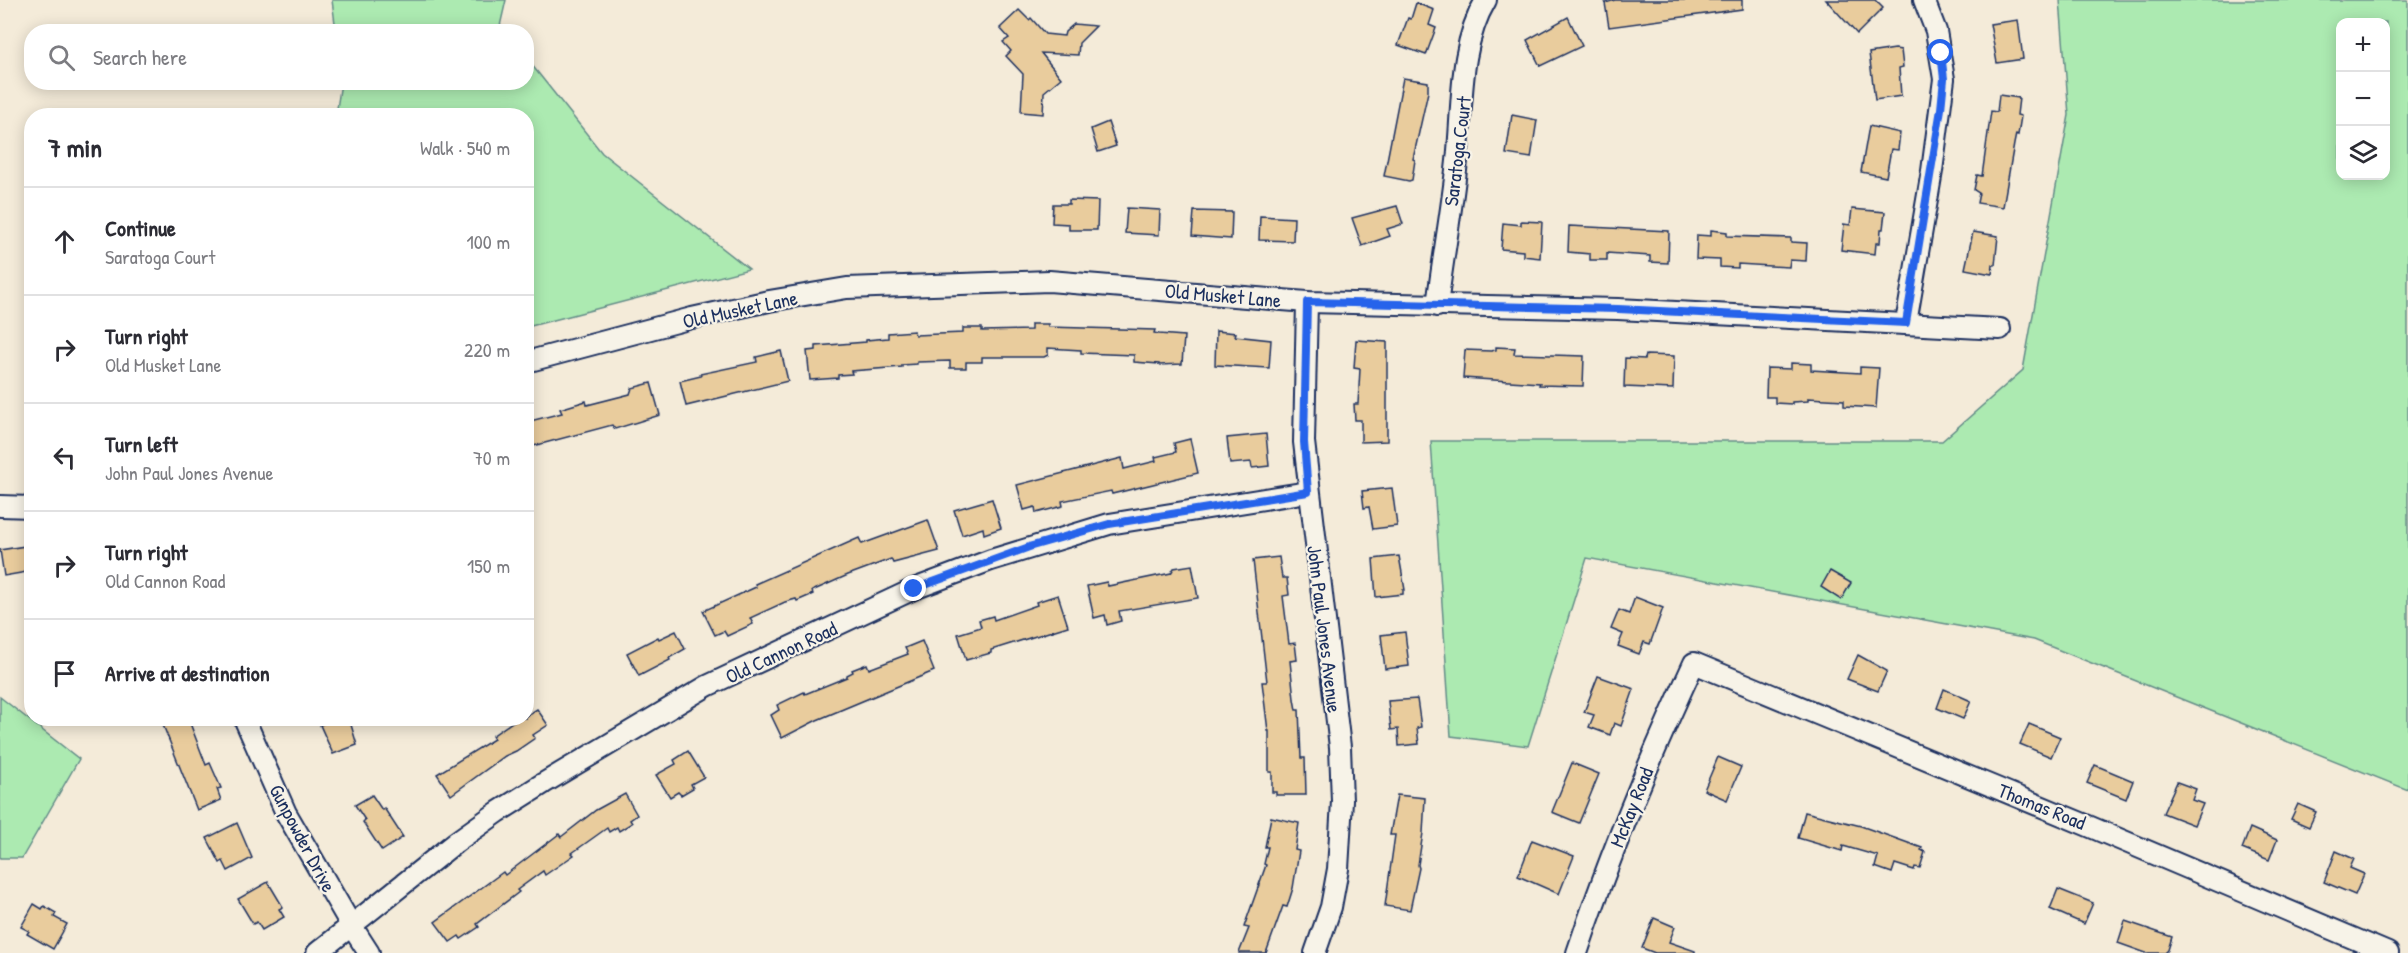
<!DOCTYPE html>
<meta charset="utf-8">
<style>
body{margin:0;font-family:"Patrick Hand",sans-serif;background:#f2f2f3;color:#2b2b33}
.controls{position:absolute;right:18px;top:18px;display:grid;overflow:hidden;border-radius:12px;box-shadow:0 3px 15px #0003}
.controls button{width:54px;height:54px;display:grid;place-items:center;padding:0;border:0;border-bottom:2px solid #e1e1e2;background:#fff;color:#2b2b33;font:30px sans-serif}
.stop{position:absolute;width:18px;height:18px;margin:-14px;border:4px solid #2563eb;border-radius:50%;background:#fff}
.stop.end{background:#2563eb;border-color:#fff;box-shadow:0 2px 6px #0008}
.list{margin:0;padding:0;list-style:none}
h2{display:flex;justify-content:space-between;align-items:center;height:78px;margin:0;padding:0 24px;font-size:26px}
h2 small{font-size:20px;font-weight:400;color:#7c7c81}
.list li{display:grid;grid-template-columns:39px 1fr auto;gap:18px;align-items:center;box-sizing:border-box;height:108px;padding:0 24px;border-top:2px solid #e1e1e2}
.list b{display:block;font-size:22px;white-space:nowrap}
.list p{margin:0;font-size:20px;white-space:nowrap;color:#7c7c81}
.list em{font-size:20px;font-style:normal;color:#7c7c81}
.icon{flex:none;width:33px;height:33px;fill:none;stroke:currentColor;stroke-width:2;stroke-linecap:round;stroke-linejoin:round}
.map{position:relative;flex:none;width:2408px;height:953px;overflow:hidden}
.search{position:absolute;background:#fff;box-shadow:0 3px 15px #0003;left:24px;top:24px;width:510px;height:66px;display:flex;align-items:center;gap:15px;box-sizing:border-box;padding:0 21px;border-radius:24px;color:#7c7c81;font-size:22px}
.panel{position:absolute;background:#fff;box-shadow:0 3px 15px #0003;left:24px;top:108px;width:510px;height:618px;border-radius:24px}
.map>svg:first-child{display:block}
.green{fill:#aceab1;stroke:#648c88;stroke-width:1.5;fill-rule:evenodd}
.building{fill:#e9cc9d;stroke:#1b2f5e;stroke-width:1.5}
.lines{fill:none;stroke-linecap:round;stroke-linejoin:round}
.street-casing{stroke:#1b2f5e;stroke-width:24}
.street{stroke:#f7f3e8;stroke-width:20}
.route{stroke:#2563eb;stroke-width:8}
.labels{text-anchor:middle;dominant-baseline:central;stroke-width:4.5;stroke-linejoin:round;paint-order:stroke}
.street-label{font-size:20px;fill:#1b2f5e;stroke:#f7f3e8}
</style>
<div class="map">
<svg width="2408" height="953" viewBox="0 0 2408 953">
<rect width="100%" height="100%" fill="#f4ebd9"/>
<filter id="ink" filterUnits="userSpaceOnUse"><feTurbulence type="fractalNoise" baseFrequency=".0167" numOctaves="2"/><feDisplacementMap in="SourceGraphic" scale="12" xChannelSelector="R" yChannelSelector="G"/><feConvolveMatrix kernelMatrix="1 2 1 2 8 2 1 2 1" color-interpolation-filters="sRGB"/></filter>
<g filter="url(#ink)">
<g class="green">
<path d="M332 0H506L500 26 504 31H336Z"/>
<path d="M2060 0H2408V790L2034 640 1587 558 1528 746 1451 736 1431 441H1942L2023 370 2069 115ZM2340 22H2386V176H2340Z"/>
<path d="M527 59 602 153 749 269 527 327 526 116 336 115 341 83 526 82Z"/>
<path d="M0 697 79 759 22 858H0Z"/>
</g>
<g class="building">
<path d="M1615 0H1742V9L1609 27 1605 3Z"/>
<path d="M1826 0H1875L1883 8 1857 34Z"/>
<path d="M1416 3 1434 10 1429 25 1436 28 1426 55 1398 45 1408 18 1411 19Z"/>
<path d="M1019 10 1029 20 1031 18 1045 34 1064 36 1065 32 1074 24 1096 26 1079 43 1078 55 1041 53 1061 78 1044 92 1043 114 1021 112 1023 74 1006 56 1011 51 1003 42 1009 38 1000 28Z"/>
<path d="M1568 17 1582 46 1540 66 1527 40Z"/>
<path d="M2018 20 2023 59 1997 63 1990 24Z"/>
<path d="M1895 49 1901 50 1903 67 1899 68 1901 96 1875 100 1869 53Z"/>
<path d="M1403 78 1428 82V92L1413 159 1415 160 1412 180 1409 181 1384 176Z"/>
<path d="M1999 95 2019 98 2017 115 2021 116 2018 135 2016 134 2014 144 2003 207 1977 203 1979 193 1974 190 1977 175 1982 176 1991 111 1997 112Z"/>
<path d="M1512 115 1537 120 1531 158 1506 154Z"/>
<path d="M1108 122 1116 146 1098 152 1091 129Z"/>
<path d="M1869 126 1900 133 1898 150 1891 149 1886 177 1861 172Z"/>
<path d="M1069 200 1098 201 1097 230H1069V224L1052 223 1053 204H1069Z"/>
<path d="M1397 206 1403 224 1387 229 1390 236 1362 246 1352 218Z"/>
<path d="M1127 208 1160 210 1159 235 1125 233Z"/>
<path d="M1852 209 1885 212 1883 229H1881L1880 243H1876L1875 254 1841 250 1844 224 1850 225Z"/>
<path d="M1194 211 1232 212 1231 239 1192 236Z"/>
<path d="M1260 216 1294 218 1293 241 1259 240Z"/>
<path d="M1521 221 1542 222 1540 258 1523 256V251L1501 249 1503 223 1521 225Z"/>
<path d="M1569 226 1669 231 1668 263 1650 262V256L1607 253V260H1590V254L1568 252Z"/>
<path d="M1711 230 1727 232V236L1791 238V242L1807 243 1806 261 1790 260 1789 267 1738 264V268L1720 267V260L1696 259 1697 235 1711 236Z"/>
<path d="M1973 232 1998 236 1995 265H1993L1992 274 1965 269Z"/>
<path d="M1031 324H1048V327L1155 330 1154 333 1159 334 1184 336 1182 364 1159 365V364L1134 362V355L1081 353V350L1048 348V355L1044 357H982V362H966V368H950V361L917 362V364L902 365V367L851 371 852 374 838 375V378L810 380 807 351 816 350V346L866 342V340L888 338V333L914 331 915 335 963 333V328H982V331L1031 330Z"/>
<path d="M1216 331 1236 333 1235 336 1271 340 1269 368 1215 365Z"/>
<path d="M1356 340 1387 342V441L1361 442V420H1355L1354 404H1358L1360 369 1354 368Z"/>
<path d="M1496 347 1515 348 1514 354 1584 356 1583 386 1539 385 1540 383 1463 378 1465 350 1491 351 1496 350Z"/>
<path d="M781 351 788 381 686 406 680 381 701 376 700 374 757 362 756 357Z"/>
<path d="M1646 355 1674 356 1673 389 1624 387 1625 358 1645 359Z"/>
<path d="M1791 363 1811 364V370L1860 373V367L1879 368 1876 408 1844 406V400L1808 398V401L1792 402V404L1775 403V397H1766L1767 368 1791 369Z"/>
<path d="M651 383 660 415 615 429 612 425 526 448V422L562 413 560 409 586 401 587 405 630 394 632 388Z"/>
<path d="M1266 434 1269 466 1252 468 1251 462 1230 464 1227 438Z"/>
<path d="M1190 439 1198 473 1112 494 1111 491 1062 501 1063 506 1036 513 1035 507 1024 510 1017 485 1122 458 1124 469 1156 461 1155 457 1176 452 1174 443Z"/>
<path d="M1392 488 1397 526 1373 529 1369 507 1364 508 1362 491Z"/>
<path d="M992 499 1001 528 984 534 983 528 962 535 954 510Z"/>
<path d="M928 520 939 551 893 563 891 559 848 575 812 591 813 594 797 601 796 599 785 602 750 618 753 624 727 636 724 631 715 635 703 611 756 587 755 584 859 538 862 544Z"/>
<path d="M32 545V571L4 576 0 550Z"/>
<path d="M1399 556 1405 590H1403V594L1376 597 1373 559Z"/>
<path d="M1279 557 1282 578H1287L1289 595 1283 596 1289 644 1295 643 1297 660 1290 661 1294 699 1296 710H1299L1301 758H1305L1306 795H1276V792H1272V772H1269V731H1268L1262 682H1267L1253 560Z"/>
<path d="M1192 565 1198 598 1119 611 1121 621 1107 625 1105 615 1094 618 1087 586 1107 582 1108 586 1171 573 1174 568Z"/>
<path d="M1830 571 1851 583 1841 600 1821 587Z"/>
<path d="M1058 595 1068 626 991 650V653L966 660 958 634 981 627 979 620 993 616 994 620 1037 605 1036 602Z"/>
<path d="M1635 597 1663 608 1650 644 1644 642 1639 654 1618 646 1623 634 1611 629 1619 610 1629 614Z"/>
<path d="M676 631 685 649 669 658 670 660 639 676 627 653 658 637 659 639Z"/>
<path d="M1405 632 1409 666 1385 669 1381 635Z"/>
<path d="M922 641 934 671 817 720 782 738 771 715 779 710 777 705 804 692 805 694 847 677V675L853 672 852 670 867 664 869 669 908 654 905 648Z"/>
<path d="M1858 655 1887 671 1878 691 1847 679Z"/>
<path d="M1598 676 1634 689 1621 726 1614 723 1610 735 1589 727 1594 715 1584 712Z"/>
<path d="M1944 689 1971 701 1963 719 1937 708Z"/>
<path d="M1417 699 1421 727 1417 728 1419 744 1399 746 1398 729 1391 730 1388 701Z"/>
<path d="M537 709 548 725 533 735 535 738 516 751 505 756 451 795 437 774 494 739 492 736 518 718H526V716Z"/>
<path d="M164 718H188L206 765 210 763 221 788 217 789 221 800 197 810 163 725 166 724Z"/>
<path d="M335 718H349L357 745 333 754 320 725Z"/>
<path d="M2029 724 2060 737 2051 757 2020 744Z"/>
<path d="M688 751 704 777 691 784 693 788 681 795 678 792 670 797 656 775 676 764 674 760Z"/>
<path d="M1718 757 1741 767 1727 800 1704 790Z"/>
<path d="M1572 763 1599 774 1579 823 1552 812Z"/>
<path d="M2095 765 2133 781 2126 799 2087 783Z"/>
<path d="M2177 782 2196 789 2192 800 2203 804 2194 825 2163 813Z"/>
<path d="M625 794 637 815 630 820 632 823 619 831 617 827 609 832 607 828 572 853 574 855 545 875 543 871 517 890 519 892 477 924 479 927 461 939 459 936 450 942 435 922 503 872 505 875 559 834 561 837 596 810Z"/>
<path d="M372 795 382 810 384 808 403 837 382 851 363 822 365 820 355 805Z"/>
<path d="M1397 795 1425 798 1423 833 1418 865 1419 868 1410 910 1385 906 1395 835H1390Z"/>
<path d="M2298 804 2316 812 2309 827 2291 819Z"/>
<path d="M1805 812 1861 826 1922 848 1921 850 1925 852 1920 868 1915 867 1914 870 1895 864 1892 873 1875 867 1878 856 1843 846 1842 851 1798 838Z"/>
<path d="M1271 817 1299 823 1295 850 1299 851 1293 888 1287 907 1283 906 1266 953H1239L1249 928 1244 927 1266 865 1264 864 1268 847H1265Z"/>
<path d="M237 823 252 858 228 871 223 861 220 863 207 838Z"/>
<path d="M2250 828 2277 840 2269 860 2242 849Z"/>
<path d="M1532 840 1574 856 1559 894 1518 876Z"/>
<path d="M2336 851 2354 859 2350 868 2364 874 2355 895 2324 882Z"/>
<path d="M268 882 283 907 279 909 284 917 262 930 257 922 253 924 238 899Z"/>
<path d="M2058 889 2093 903 2084 924 2050 909Z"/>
<path d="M34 904 42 909 44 906 56 913 54 917 67 924 53 949 27 934 29 931 21 927Z"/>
<path d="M1654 918 1675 927 1669 942 1695 951V953H1655L1642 948Z"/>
<path d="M2125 921 2172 937 2168 950 2165 953H2146L2118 943Z"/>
</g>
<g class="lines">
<g class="street-casing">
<g id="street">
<path d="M1307 302 1304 442 1340 747 1342 801 1338 869 1331 907 1315 953"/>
<path d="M1437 306C1443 257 1452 209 1457 161 1463 108 1458 47 1486 0"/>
<path d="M1906 323 1932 171 1944 79 1936 31 1924 0"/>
<path d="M526 362 692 318 769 301 847 288 1049 281 1307 302 1618 309 2000 329"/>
<path d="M0 506 32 507"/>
<path d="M244 718 286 813 351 925 369 953"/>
<path d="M317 953 456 842 498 812 544 783 707 686 914 589 991 560 1109 524 1308 492"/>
<path d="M1577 953C1610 854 1650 758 1694 663L2086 825 2388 953"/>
</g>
</g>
<use href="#street" class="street"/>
</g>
</g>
<g class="lines" filter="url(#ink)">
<path class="route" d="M914 589 1032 546 1109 524 1308 492 1304 442 1307 302 1618 309 1906 323 1941 109 1944 79 1941 53"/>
</g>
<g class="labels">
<g class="street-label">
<text transform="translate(1457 151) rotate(-83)">Saratoga Court</text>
<text transform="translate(1223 295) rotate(5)">Old Musket Lane</text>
<text transform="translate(740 309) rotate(-12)">Old Musket Lane</text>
<text transform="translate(1325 629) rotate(83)">John Paul Jones Avenue</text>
<text transform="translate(781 652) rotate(-25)">Old Cannon Road</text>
<text transform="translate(2042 806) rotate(22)">Thomas Road</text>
<text transform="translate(1631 807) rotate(-68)">McKay Road</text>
<text transform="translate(303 838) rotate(62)">Gunpowder Drive</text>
</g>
</g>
</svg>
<div class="controls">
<button>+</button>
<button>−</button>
<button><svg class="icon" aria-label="layers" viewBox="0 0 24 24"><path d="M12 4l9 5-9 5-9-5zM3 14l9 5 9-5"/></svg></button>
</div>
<div class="stop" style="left:1941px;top:53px"></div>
<div class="stop end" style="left:914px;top:589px"></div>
<div class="search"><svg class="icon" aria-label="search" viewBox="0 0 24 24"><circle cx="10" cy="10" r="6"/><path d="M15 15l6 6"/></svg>Search here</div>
<section class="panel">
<h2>7 min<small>Walk · 540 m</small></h2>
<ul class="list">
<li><svg class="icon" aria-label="ahead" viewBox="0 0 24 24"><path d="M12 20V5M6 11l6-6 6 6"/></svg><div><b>Continue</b><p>Saratoga Court</p></div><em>100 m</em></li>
<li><svg class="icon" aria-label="right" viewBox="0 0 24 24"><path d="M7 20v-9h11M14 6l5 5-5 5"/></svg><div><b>Turn right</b><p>Old Musket Lane</p></div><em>220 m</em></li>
<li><svg class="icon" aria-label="left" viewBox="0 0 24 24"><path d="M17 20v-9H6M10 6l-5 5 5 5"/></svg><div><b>Turn left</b><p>John Paul Jones Avenue</p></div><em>70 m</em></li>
<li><svg class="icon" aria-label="right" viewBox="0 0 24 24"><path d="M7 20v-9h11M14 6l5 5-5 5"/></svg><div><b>Turn right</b><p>Old Cannon Road</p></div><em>150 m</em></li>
<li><svg class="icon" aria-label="arrive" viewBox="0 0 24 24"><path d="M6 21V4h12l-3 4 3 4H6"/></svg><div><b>Arrive at destination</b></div></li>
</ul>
</section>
</div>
